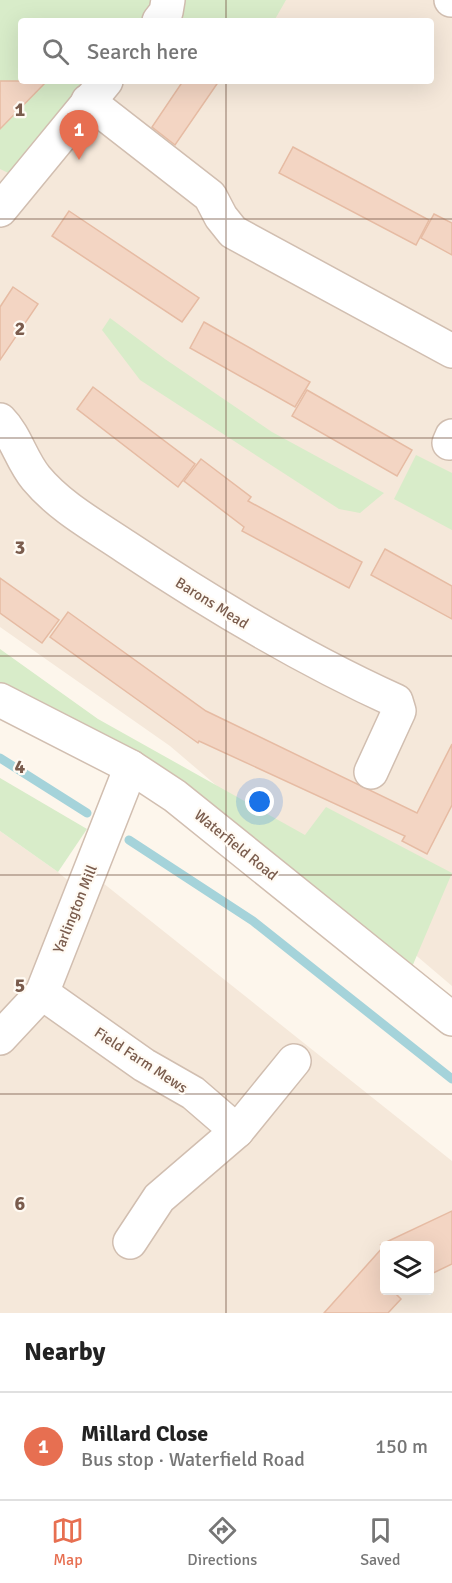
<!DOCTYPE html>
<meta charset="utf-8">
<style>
body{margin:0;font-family:Signika,sans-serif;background:#f6f6f6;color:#222}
.controls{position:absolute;right:18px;bottom:18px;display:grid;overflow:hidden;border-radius:6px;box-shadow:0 6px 24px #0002}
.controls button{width:54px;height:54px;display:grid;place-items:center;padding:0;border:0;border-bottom:2px solid #e0e0e0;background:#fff;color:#222;font:30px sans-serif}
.you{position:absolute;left:260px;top:802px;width:21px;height:21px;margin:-15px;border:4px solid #fff;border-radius:50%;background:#1a73e8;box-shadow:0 0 0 9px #1a73e833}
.badge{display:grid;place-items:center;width:39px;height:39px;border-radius:50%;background:#e76f51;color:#fff;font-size:20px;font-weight:700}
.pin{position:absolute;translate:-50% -50px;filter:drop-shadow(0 2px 3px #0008)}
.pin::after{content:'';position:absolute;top:32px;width:21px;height:18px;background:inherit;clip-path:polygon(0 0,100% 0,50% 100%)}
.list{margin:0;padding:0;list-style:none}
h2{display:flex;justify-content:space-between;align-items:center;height:78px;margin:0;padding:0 24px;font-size:26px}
h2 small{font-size:20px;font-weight:400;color:#767676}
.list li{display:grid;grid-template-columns:39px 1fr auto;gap:18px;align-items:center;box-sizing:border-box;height:108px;padding:0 24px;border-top:2px solid #e0e0e0}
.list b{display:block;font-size:22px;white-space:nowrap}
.list p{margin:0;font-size:20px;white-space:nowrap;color:#767676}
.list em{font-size:20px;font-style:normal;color:#767676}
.icon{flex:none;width:33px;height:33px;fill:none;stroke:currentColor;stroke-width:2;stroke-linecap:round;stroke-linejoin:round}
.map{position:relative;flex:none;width:452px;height:1313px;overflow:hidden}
.search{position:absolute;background:#fff;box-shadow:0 6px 24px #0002;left:18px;right:18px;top:18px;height:66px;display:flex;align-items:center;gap:15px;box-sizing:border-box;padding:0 21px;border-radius:6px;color:#767676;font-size:22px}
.sheet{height:186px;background:#fff}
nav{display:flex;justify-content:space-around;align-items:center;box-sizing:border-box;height:84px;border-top:2px solid #e0e0e0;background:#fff;font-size:16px;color:#767676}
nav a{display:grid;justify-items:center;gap:3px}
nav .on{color:#e76f51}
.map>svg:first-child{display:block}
.residential{fill:#f5e8da;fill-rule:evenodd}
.green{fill:#d8ecc9}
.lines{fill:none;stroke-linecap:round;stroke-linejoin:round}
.stream{stroke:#a5d3da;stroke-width:9}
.building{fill:#f3d5c3;stroke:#e6bba3;stroke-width:1.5}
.street-casing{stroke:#d1beb0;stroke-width:36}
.street{stroke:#fff;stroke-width:33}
.grid{fill:none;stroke:#7a5c4d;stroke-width:1.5;stroke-opacity:0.55}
.labels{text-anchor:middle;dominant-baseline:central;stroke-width:4.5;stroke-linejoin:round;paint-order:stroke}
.street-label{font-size:15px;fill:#7a5c4d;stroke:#fffaf3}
.grid-label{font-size:20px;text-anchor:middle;font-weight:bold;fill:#7a5c4d;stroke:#fffaf3;stroke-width:4.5;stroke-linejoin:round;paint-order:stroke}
</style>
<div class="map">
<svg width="452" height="1313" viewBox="0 0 452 1313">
<rect width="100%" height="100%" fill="#fdf6ec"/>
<g class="residential">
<path d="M0 0H452V986L170 746 0 627ZM21 21H431V81H21Z"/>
<path d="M0 831 58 872 91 900 103 883 452 1161V1313H0ZM384 1246H430V1290H384Z"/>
</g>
<g class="green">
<path d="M0 0H286L274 21H21V81H106L23 180 0 169Z"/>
<path d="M110 318 165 359 272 432 384 493 360 513 339 509 140 380 102 330Z"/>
<path d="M416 455 452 473V530L394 499Z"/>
<path d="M0 649 98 719 305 835 326 807 452 873 406 981 175 796 0 704Z"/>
<path d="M0 778 87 829 58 872 0 831Z"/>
</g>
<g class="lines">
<g class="stream">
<path d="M0 758 87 813"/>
<path d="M129 840 253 921 452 1079"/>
</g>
</g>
<g class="building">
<path d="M0 81H47L0 129Z"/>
<path d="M183 81H219L175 145 152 127Z"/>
<path d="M293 147 429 220 416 245 279 173Z"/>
<path d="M69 211 199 298 182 322 52 236Z"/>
<path d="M434 214 452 223V255L421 238Z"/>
<path d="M13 287 38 304 0 360V307Z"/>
<path d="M204 322 310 382 295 407 190 348Z"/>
<path d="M93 387 195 464 178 487 77 409Z"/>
<path d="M307 390 412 450 397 476 292 416Z"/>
<path d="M201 459 251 497 248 501 362 562 349 588 242 531 244 527 184 481Z"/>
<path d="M385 549 452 586V619L371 575Z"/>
<path d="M0 578 59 620 42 643 0 613Z"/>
<path d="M68 612 206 711 417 813 452 744V805L427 854 402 841 405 836 199 741 198 743 50 637Z"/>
<path d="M452 1211V1264L429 1275V1245H380Z"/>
<path d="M384 1246V1290H392L401 1299 388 1313H324Z"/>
</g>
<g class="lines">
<g class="street-casing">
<g id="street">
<path d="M451 0H452"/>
<path d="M159 21 166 12 168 0"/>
<path d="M88 101 210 196 221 217 233 232 452 351"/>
<path d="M0 210 106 81"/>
<path d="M0 420C16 436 21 460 36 478 60 507 95 526 126 547 213 605 301 658 396 701L399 711 371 772"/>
<path d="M449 443 452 436"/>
<path d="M0 700 131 767 175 796 452 1019"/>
<path d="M42 993 144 1065 193 1093 237 1131"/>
<path d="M0 1038 42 993 131 767"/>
<path d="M130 1242 159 1198 237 1131 294 1061"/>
</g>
</g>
<use href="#street" class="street"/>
</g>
<path class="grid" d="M226 0V21M226 81V1313M0 219H452M0 438H452M0 656H452M0 875H452M0 1094H452"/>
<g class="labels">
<g class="street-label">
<text transform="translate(212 603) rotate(32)">Barons Mead</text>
<text transform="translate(236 845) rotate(39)">Waterfield Road</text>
<text transform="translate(75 909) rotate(-68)">Yarlington Mill</text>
<text transform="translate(141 1060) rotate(33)">Field Farm Mews</text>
</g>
</g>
<g class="grid-label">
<text x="20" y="116">1</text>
<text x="20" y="335">2</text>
<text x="20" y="554">3</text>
<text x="20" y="773">4</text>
<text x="20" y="992">5</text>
<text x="20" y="1210">6</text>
</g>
</svg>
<div class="controls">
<button><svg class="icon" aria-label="layers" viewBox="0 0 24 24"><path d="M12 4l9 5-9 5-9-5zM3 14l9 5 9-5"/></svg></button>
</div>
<div class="you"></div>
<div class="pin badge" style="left:79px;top:160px">1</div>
<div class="search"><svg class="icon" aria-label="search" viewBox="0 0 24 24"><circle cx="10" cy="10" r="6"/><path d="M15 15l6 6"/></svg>Search here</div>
</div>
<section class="sheet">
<h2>Nearby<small></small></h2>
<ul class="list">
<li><span class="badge">1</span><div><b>Millard Close</b><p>Bus stop · Waterfield Road</p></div><em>150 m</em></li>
</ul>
</section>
<nav>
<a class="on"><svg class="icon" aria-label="map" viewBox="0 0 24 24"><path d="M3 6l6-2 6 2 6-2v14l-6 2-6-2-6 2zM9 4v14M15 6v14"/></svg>Map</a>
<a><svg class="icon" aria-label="directions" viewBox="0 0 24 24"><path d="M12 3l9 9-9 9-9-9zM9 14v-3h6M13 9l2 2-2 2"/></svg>Directions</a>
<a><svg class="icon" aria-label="saved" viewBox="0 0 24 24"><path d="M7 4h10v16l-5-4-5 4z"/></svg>Saved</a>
</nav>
